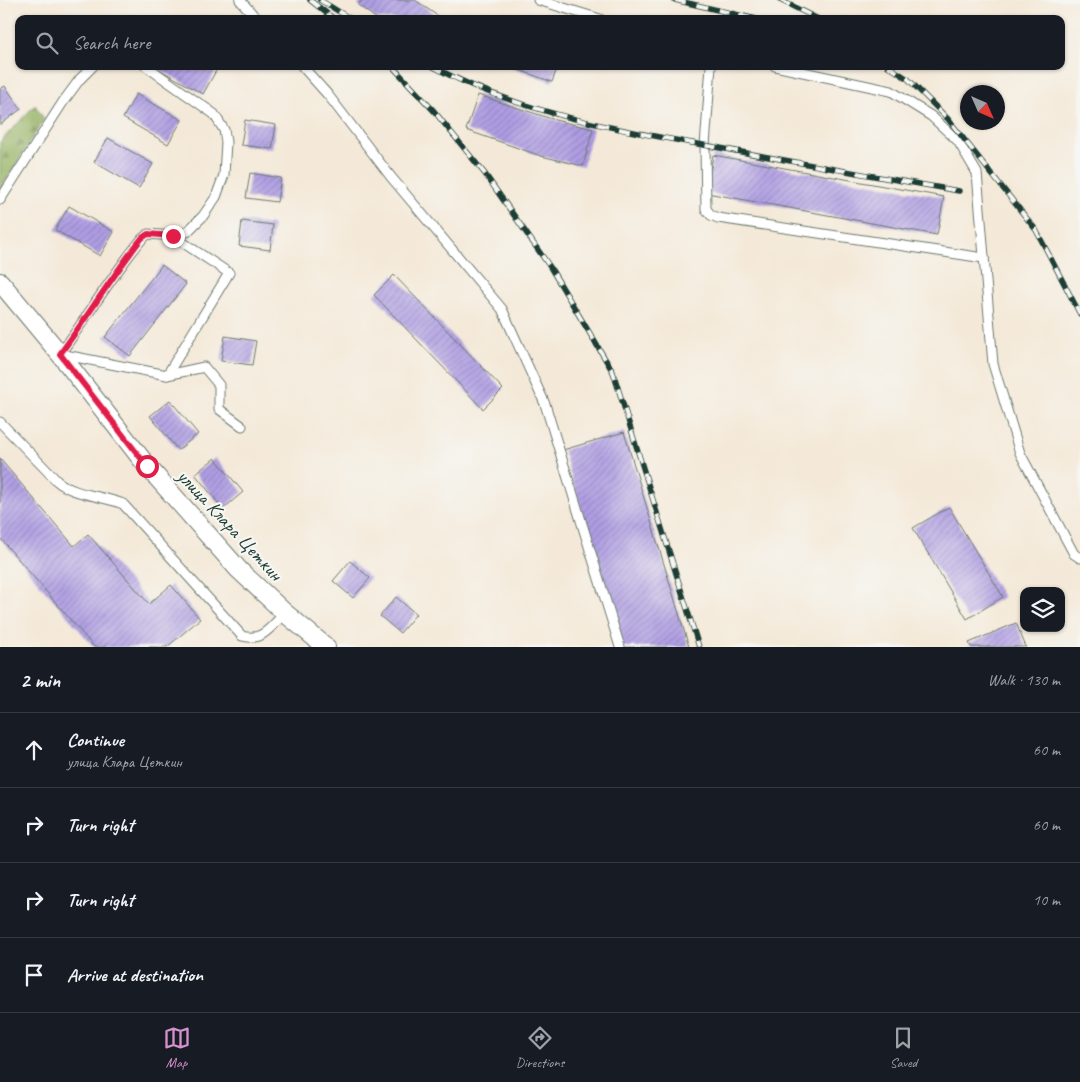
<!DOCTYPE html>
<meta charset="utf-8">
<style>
body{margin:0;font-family:Caveat,sans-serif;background:#242831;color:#f1f3f6}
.controls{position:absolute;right:15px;bottom:15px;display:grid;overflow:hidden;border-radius:10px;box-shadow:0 1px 4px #0004}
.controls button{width:45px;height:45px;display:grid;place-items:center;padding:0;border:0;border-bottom:1px solid #363941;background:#171b24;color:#f1f3f6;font:25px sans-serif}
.compass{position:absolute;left:960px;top:85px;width:45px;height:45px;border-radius:50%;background:#171b24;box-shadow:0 1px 4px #0004;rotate:135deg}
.stop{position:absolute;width:15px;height:15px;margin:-11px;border:4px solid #e11d48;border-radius:50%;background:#fff}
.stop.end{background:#e11d48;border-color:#fff;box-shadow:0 1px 5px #0008}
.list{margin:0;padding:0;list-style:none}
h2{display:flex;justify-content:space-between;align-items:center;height:65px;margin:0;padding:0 20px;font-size:21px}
h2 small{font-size:16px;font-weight:400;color:#9ea1a6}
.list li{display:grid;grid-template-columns:32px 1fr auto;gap:15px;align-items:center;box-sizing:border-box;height:75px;padding:0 20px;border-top:1px solid #363941}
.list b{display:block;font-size:19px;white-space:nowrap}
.list p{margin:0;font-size:16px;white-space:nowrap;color:#9ea1a6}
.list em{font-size:16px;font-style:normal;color:#9ea1a6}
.icon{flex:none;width:28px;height:28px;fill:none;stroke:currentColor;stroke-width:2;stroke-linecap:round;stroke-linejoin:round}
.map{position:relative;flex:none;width:1080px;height:647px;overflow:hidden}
.search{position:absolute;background:#171b24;box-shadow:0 1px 4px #0004;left:15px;right:15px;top:15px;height:55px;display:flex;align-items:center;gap:12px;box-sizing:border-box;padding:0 18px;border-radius:10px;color:#9ea1a6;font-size:19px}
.sheet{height:365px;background:#171b24}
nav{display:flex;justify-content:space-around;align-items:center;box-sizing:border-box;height:70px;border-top:1px solid #363941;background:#171b24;font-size:14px;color:#9ea1a6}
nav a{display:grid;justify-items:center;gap:2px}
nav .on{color:#d690ce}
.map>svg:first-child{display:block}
.forest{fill:url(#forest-firs);stroke:#5c784d}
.building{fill:url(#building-hatch)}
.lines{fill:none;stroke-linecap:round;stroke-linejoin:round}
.lane-casing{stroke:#6a796d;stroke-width:11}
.street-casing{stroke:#6a796d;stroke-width:20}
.lane{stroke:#fff;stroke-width:9}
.street{stroke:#fff;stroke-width:18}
.rail-casing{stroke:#1f3d34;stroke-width:5.5}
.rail{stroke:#f6f6f2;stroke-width:4;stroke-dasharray:11;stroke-linecap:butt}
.route{stroke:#e11d48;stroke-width:6}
.labels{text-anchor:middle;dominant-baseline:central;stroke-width:4.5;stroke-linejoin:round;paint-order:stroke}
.street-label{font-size:20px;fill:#1f3d34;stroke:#f6f6f2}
</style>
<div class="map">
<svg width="1080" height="647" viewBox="0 0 1080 647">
<defs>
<pattern id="forest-firs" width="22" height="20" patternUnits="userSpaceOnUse" patternTransform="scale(1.25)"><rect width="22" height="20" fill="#98b466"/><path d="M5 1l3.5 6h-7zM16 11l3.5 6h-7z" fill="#7b9455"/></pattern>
<pattern id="building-hatch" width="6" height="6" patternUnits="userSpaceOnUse" patternTransform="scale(1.25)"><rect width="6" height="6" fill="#b09ee4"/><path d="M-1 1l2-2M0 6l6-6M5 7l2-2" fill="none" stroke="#8f82ba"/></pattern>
</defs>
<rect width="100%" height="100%" fill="#f6f6f2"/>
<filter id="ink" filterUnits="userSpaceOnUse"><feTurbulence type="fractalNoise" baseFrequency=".02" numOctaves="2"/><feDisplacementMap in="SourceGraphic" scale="10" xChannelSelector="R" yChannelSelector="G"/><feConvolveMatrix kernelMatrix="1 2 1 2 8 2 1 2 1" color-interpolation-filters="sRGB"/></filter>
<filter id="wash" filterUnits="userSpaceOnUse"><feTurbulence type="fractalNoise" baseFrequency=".0096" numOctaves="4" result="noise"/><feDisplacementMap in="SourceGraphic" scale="20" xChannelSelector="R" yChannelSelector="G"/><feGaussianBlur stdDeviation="1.12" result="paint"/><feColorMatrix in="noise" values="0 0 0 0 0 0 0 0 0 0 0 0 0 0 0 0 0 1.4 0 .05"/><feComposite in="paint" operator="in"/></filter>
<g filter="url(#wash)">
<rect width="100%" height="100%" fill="#f4e9d8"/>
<path class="forest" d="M35 105 44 119 0 190V142Z"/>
<g id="blocks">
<g class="building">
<path d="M362 0H415L442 19H377L358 5Z"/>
<path d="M158 66H211L217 69 203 94 157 68Z"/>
<path d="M508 66H558L552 82Z"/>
<path d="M5 86 21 109 0 125V89Z"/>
<path d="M136 94 182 120 168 144 123 118Z"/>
<path d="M478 95 555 120 593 129 583 166 541 156 466 130Z"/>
<path d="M245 120 276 125 272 149 241 145Z"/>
<path d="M108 138 153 164 139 188 94 162Z"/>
<path d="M713 155 944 197 937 235 707 193Z"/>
<path d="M250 173 281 178 277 202 246 198Z"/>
<path d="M69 206 114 232 100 256 55 230Z"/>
<path d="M242 221 273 225 270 250 239 246Z"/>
<path d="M162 265 186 284 130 356 105 337Z"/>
<path d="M394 275 503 389 483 409 374 295Z"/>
<path d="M225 336 256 341 252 365 221 361Z"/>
<path d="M170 400 198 434 178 450 150 416Z"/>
<path d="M624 432 689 647H622L563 450Z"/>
<path d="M215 458 243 492 223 509 195 474Z"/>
<path d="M0 459 74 546 88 534 149 604 171 585 200 619 167 647H94L0 538Z"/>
<path d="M949 507 1003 597 967 619 913 528Z"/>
<path d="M350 561 370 578 353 598 333 581Z"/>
<path d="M396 597 416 614 400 633 380 616Z"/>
<path d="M1016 623 1026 647H971L969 643Z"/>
</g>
</g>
</g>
<g filter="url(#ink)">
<use href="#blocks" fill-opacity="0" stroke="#6a796d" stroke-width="1"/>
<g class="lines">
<g class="lane-casing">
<g id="lane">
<path d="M240 0 257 19"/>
<path d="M538 0 600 19"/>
<path d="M146 66 214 114 224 130 226 142 224 175 216 197 203 216 187 232 173 236 148 234 142 239C112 275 88 316 60 354L167 375 229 273 173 236"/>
<path d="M302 66 328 95 391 177 502 309 545 404 620 647"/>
<path d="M711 66 705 146 706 209 711 215 718 218 984 258"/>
<path d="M775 66 891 91 931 116 958 141 977 173 993 364 1020 453 1074 554 1080 558"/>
<path d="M0 200 63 102 80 79 93 66"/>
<path d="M167 375 204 367 219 385V409L242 426"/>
<path d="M0 422 57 481C75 496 101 495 123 504L242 636C263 642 271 626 285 613"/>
</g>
</g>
<g class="street-casing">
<path id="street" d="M0 282 60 354 147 466 239 570 285 613 326 647"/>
</g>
<use href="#lane" class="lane"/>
<use href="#street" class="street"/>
<g class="rail-casing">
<g id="rail">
<path d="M310 0 334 19"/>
<path d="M320 0 351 19"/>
<path d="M675 0 756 19"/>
<path d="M780 0 818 19"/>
<path d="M392 66 434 111 485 174 550 267 613 372 699 647"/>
<path d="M432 66C517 113 625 131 720 148 799 163 879 177 959 191"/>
<path d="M888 66 908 79 948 119 1036 230 1080 314"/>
</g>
</g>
<use href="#rail" class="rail"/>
</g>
</g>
<g class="lines" filter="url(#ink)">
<path class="route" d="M147 466 60 354C88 316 112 276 142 238L148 234 173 236"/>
</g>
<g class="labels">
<g class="street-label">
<text transform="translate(230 525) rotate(47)">улица Клара Цеткин</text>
</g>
</g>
</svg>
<div class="controls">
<button><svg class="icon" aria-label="layers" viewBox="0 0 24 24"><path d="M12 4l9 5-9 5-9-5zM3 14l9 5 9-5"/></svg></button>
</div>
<svg class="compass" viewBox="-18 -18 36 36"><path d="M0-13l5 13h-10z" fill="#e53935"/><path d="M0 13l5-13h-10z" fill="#9ea1a6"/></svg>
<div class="stop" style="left:147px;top:466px"></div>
<div class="stop end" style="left:173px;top:236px"></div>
<div class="search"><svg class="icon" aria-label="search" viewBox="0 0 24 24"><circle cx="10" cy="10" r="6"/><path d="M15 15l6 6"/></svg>Search here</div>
</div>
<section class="sheet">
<h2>2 min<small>Walk · 130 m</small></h2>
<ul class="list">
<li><svg class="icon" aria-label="ahead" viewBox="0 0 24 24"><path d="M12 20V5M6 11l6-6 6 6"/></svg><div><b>Continue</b><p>улица Клара Цеткин</p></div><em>60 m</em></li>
<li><svg class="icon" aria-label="right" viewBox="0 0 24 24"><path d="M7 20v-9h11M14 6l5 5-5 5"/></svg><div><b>Turn right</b></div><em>60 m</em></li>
<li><svg class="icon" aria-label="right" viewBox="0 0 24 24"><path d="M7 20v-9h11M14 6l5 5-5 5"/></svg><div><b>Turn right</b></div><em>10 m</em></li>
<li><svg class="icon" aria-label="arrive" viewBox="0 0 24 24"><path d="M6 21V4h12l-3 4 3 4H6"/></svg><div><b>Arrive at destination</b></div></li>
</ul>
</section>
<nav>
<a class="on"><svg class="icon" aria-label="map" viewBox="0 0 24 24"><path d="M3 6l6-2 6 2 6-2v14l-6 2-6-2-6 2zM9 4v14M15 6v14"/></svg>Map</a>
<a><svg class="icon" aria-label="directions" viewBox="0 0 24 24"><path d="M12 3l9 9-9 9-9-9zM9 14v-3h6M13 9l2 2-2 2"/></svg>Directions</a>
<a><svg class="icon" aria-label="saved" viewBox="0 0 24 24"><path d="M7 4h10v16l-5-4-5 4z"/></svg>Saved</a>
</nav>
